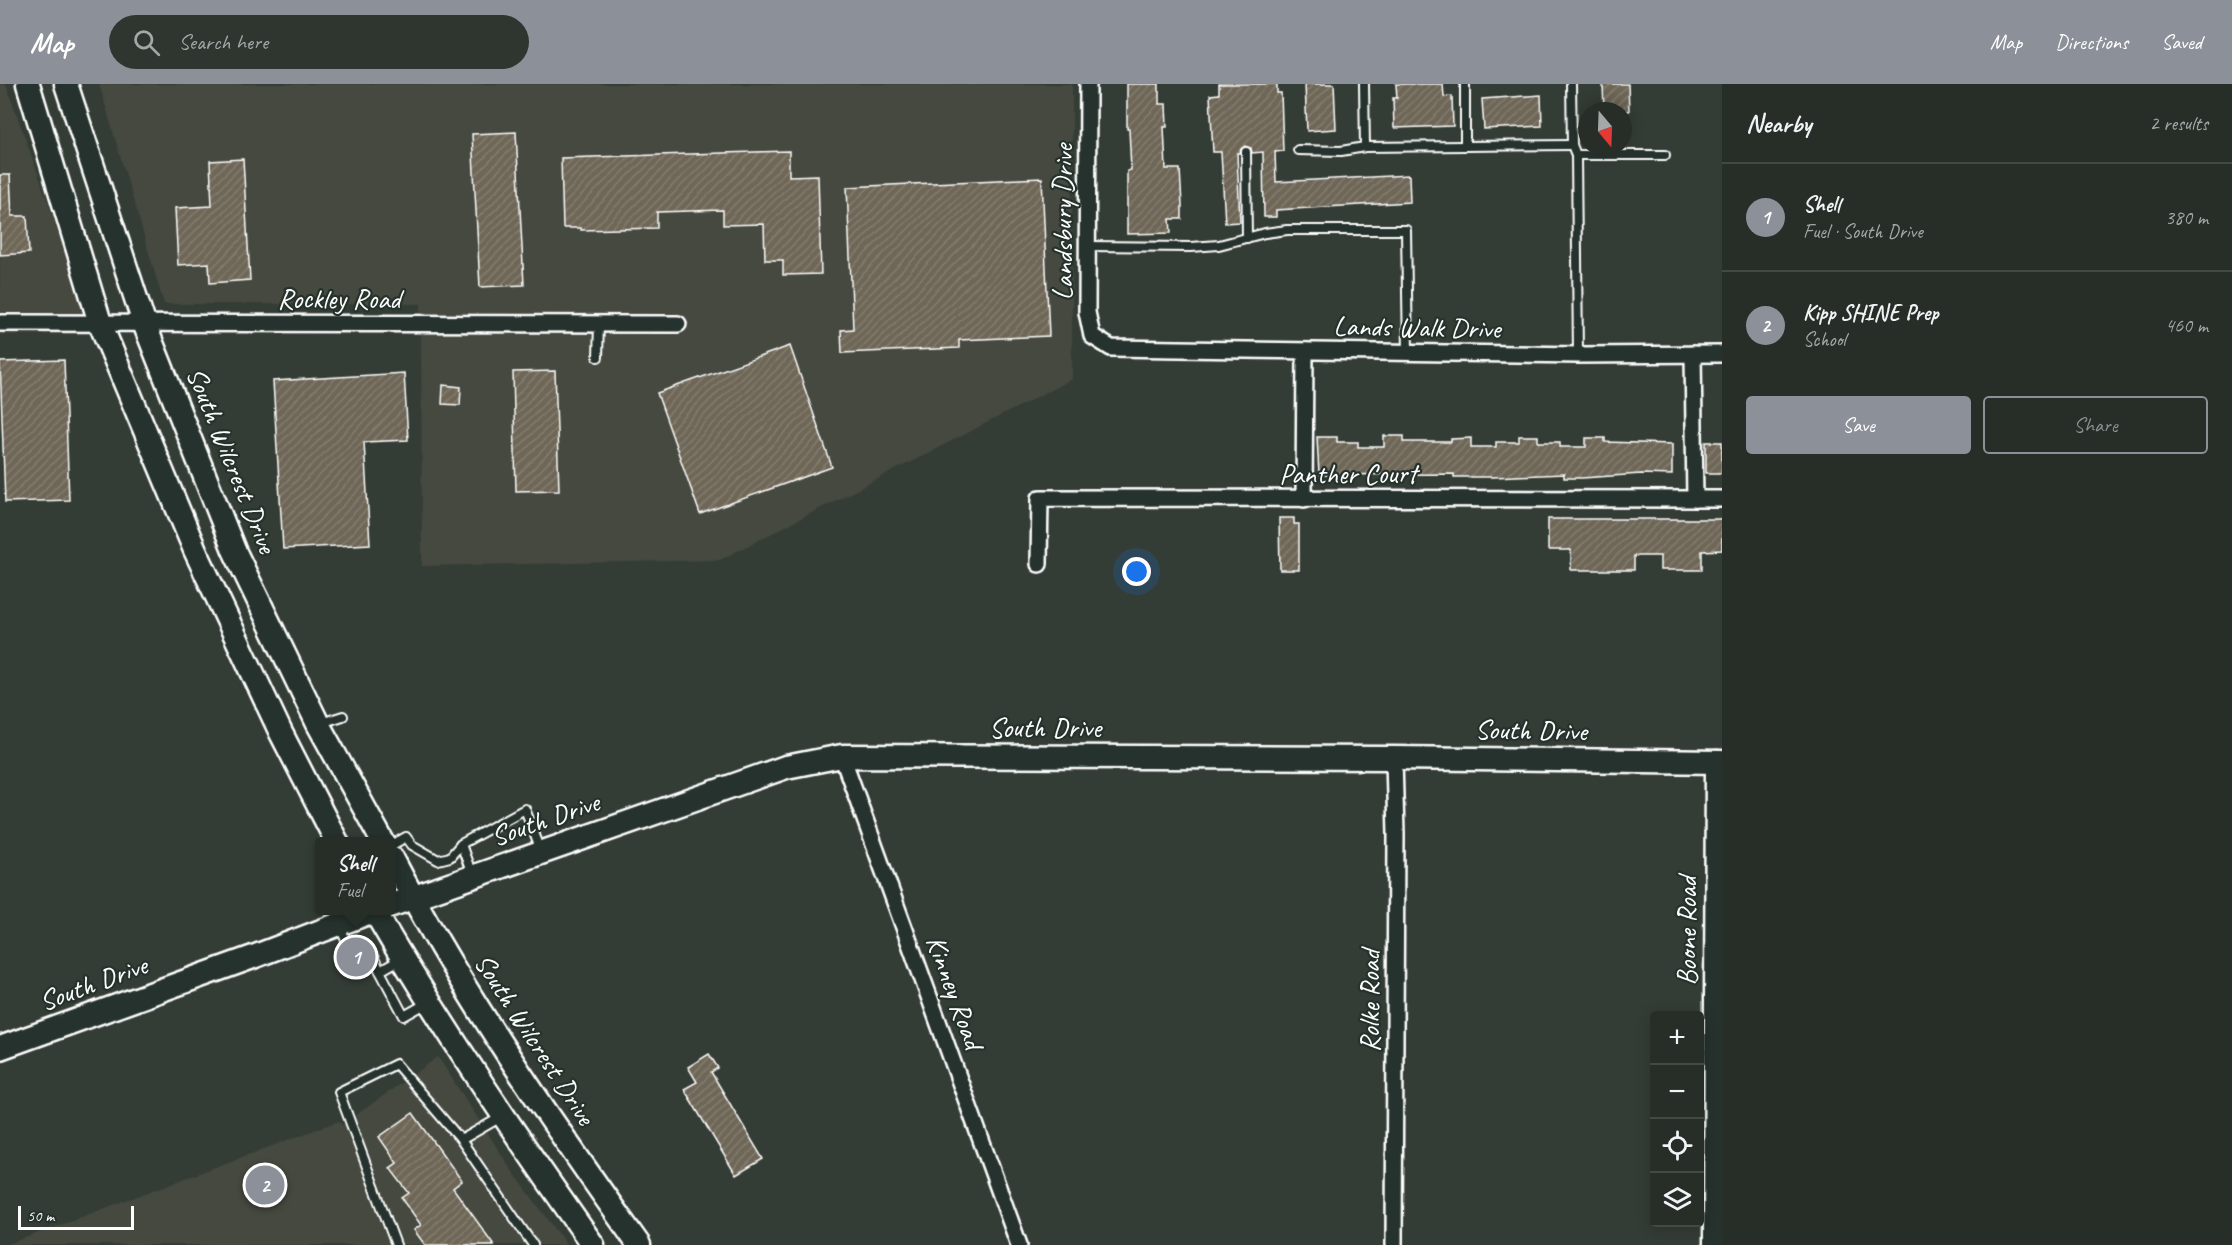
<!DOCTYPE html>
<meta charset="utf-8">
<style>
body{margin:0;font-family:Caveat,sans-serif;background:#2f3630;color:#f1f3f6}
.controls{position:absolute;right:18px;bottom:18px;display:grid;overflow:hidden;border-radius:6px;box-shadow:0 3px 15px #0003}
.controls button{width:54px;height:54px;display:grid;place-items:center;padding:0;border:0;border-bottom:2px solid #434a45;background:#272e28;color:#f1f3f6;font:30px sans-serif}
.compass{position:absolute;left:1578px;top:18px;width:54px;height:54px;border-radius:50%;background:#272e28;box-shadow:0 3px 15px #0003;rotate:161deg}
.scale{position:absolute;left:18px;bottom:15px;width:116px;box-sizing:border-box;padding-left:6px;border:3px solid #fff;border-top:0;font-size:16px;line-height:21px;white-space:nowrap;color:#fff;-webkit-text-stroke:4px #26332d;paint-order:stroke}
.you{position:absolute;left:1137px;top:488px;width:21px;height:21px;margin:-15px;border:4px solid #fff;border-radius:50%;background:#1a73e8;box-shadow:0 0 0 9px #1a73e833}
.badge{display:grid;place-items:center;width:39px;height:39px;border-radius:50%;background:#8c9099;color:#fff;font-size:20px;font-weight:700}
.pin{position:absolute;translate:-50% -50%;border:3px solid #fff;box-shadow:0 2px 6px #0006}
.popup{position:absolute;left:315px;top:753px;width:81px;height:78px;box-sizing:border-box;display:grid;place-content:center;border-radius:6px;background:#272e28;filter:drop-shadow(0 2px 4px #0005);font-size:20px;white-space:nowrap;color:#a4a8a8}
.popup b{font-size:22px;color:#f1f3f6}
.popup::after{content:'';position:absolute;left:50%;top:100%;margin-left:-12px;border:12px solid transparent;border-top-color:#272e28}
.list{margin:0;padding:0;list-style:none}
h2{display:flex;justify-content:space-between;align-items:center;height:78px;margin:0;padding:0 24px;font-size:26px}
h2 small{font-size:20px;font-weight:400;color:#a4a8a8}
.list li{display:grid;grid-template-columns:39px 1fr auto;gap:18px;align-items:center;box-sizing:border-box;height:108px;padding:0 24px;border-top:2px solid #434a45}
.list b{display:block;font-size:22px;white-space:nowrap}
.list p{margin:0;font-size:20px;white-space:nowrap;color:#a4a8a8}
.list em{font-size:20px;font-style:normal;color:#a4a8a8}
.actions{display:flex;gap:12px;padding:18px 24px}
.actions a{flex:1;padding:14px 0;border:2px solid #8c9099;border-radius:6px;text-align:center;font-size:21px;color:#8c9099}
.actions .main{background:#8c9099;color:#fff}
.icon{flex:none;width:33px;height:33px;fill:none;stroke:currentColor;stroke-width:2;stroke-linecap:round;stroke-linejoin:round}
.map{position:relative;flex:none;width:1722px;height:1161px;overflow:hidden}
header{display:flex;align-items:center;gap:36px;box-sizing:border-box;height:84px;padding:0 30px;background:#8c9099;color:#fff}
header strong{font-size:28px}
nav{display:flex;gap:33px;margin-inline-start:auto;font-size:21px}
.search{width:420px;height:54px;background:#2f3630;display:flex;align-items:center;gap:15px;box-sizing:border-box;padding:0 21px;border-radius:33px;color:#a4a8a8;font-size:22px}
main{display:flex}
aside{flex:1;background:#272e28}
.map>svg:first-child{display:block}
.built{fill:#45493f}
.building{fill:url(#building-hatch);stroke:#fff;stroke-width:1.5}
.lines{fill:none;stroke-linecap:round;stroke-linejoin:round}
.lane-casing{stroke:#fff;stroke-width:12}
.street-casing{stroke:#fff;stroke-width:20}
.secondary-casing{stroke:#fff;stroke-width:27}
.lane{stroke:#26332d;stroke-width:8}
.street{stroke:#26332d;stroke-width:15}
.secondary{stroke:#26332d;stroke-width:22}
.labels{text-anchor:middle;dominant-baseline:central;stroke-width:4.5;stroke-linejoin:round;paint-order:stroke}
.street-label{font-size:28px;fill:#fff;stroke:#26332d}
</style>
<header>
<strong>Map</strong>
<div class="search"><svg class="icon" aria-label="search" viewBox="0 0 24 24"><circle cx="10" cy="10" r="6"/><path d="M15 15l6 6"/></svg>Search here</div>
<nav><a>Map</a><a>Directions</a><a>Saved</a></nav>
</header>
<main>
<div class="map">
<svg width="1722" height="1161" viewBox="0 0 1722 1161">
<defs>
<pattern id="building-hatch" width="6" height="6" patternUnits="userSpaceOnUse" patternTransform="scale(1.5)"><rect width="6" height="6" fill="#6e6656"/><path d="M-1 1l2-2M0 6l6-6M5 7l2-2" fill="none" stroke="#847d6f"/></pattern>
</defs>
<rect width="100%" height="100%" fill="#343d35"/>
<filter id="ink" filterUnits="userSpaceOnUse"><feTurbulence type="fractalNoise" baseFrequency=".0167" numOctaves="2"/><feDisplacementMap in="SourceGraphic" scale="12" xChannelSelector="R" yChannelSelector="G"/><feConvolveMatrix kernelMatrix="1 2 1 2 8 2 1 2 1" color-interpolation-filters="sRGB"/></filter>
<g filter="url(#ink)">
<g class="built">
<path d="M0 0H6L95 250 0 251Z"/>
<path d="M99 0H1072V295L720 476 422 482 421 220H164Z"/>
<path d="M438 973 511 1085 567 1161H6L339 1037 342 1041Z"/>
</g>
<g class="building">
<path d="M1127 0H1159V20H1166L1167 43H1164L1166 85H1180L1182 121V135H1170L1171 149 1127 150V87L1131 86 1129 45H1127Z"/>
<path d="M1219 0H1277V9H1281L1283 67 1275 68 1276 98 1409 91 1410 118 1276 126V133H1264L1263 68 1252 69 1251 64 1245 62 1241 65 1240 69H1237L1240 138 1225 139 1221 68H1213L1210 11 1219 10Z"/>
<path d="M1305 0H1334L1336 45 1307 47Z"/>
<path d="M1396 0H1443L1444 13 1452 12 1453 42 1394 44 1393 14H1397Z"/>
<path d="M1603 0H1628L1629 27H1604Z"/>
<path d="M1541 11 1542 42 1484 45 1482 15Z"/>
<path d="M516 48 524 201 480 203 472 50Z"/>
<path d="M789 67V92L818 91 821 190 783 191V176H765L764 140 723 141V126L657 128V144L581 146V144H563L561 74Z"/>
<path d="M243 75 250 196 210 199 209 179 178 181 175 124 212 122 210 77Z"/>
<path d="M0 91H10L12 132H27L29 169 0 171Z"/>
<path d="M1042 94 1049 252 959 256V264L842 269 841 246 853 245 847 103Z"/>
<path d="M790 262 832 383 700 430 657 309Z"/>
<path d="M64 276 69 416 5 418 0 278Z"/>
<path d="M555 287 559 406 516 407 513 288Z"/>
<path d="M404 289 408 356 364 358 370 460 283 465 273 297Z"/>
<path d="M443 301 461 303 460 321 442 320Z"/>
<path d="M1384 352H1404V358H1451V355L1471 354V363H1496V358H1519V352H1538V358H1560V363H1586V354H1605V358L1672 360V391L1641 390 1582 394H1564V390L1493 393H1454V390L1319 391 1317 353H1337V358H1358V363H1384Z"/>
<rect x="1706" y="358" width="16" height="31"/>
<path d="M1279 434H1294V440H1299V486H1280Z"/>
<path d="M1548 435H1722V466L1702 467V486H1660V472H1634V486H1571V466H1548Z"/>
<path d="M709 970 718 984 711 988 763 1075 736 1091 684 1005 697 998 688 983Z"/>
<path d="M413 1029 462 1097 453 1104 494 1161H425L414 1146 421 1141 402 1114 409 1109 390 1084 397 1079 379 1053Z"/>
</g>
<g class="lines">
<g class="lane-casing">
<g id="lane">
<path d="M1364 0 1365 63 1465 62"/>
<path d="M1465 0V62L1572 61"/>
<path d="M1571 0 1572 61 1576 71 1578 271"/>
<path d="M1298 66 1341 67 1365 63"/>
<path d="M1246 68 1247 154"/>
<path d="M1576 71H1665"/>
<path d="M1087 162 1191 163 1219 161 1265 149 1287 146H1406L1408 269"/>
<path d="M598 273 599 240"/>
<path d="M321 639 343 632"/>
<path d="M392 761 406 753 412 761 438 776 450 773 461 760"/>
<path d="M472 791 461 760 525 725 541 767"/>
<path d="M339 842 348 860C374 867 368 862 380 887"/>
<path d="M401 875 380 887 404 932 427 919"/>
<path d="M461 1056 501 1033"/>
<path d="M396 1161 339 1008 396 980 461 1056 533 1161"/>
</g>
</g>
<g class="street-casing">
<g id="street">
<path d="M1088 0 1087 228 1092 252 1111 264 1578 271 1722 270"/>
<path d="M0 239 678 240"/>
<path d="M1693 270 1695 415"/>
<path d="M1304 415 1305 267"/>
<path d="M1039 480 1040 414 1722 415"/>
<path d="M842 672 1019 1161"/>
<path d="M1394 674 1396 750 1394 1161"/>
</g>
</g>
<g class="secondary-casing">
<g id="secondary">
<path d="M28 0 100 239 195 466 281 649 337 758"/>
<path d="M66 0 144 239 234 466 318 640 383 758"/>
<path d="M392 774C463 911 550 1036 639 1161"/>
<path d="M392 821 786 683 842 672 1394 674 1722 678"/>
<path d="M374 826C441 942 516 1052 593 1161"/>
<path d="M0 964 253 873 376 826"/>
<path d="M1715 1161 1717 678"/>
</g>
</g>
<use href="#lane" class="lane"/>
<use href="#street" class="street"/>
<use href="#secondary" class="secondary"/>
</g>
</g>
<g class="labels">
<g class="street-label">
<text transform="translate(1062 138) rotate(-90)">Landsbury Drive</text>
<text x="339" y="214">Rockley Road</text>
<text transform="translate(1417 243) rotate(1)">Lands Walk Drive</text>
<text transform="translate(232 376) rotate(68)">South Wilcrest Drive</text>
<text x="1348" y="389">Panther Court</text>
<text x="1045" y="643">South Drive</text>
<text transform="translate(1531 646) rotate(1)">South Drive</text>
<text transform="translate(545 735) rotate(-19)">South Drive</text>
<text transform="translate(1686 847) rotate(-90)">Boone Road</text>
<text transform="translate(93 899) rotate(-20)">South Drive</text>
<text transform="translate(955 908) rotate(70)">Kinney Road</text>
<text transform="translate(1369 917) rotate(-90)">Rolke Road</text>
<text transform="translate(535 955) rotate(57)">South Wilcrest Drive</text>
</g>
</g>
</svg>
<div class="controls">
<button>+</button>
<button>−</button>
<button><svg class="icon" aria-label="locate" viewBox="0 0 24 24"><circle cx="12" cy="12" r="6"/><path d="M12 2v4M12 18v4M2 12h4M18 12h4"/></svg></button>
<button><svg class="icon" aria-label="layers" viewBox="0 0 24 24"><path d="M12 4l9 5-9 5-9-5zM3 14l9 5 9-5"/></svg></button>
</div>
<svg class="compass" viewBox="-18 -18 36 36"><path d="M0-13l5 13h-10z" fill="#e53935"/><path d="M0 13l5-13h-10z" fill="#a4a8a8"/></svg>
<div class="scale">50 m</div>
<div class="you"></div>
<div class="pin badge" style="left:356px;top:873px">1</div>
<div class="popup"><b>Shell</b>Fuel</div>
<div class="pin badge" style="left:265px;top:1101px">2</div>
</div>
<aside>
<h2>Nearby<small>2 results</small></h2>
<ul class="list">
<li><span class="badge">1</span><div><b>Shell</b><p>Fuel · South Drive</p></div><em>380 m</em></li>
<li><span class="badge">2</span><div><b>Kipp SHINE Prep</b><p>School</p></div><em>460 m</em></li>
</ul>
<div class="actions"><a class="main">Save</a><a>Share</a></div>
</aside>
</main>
